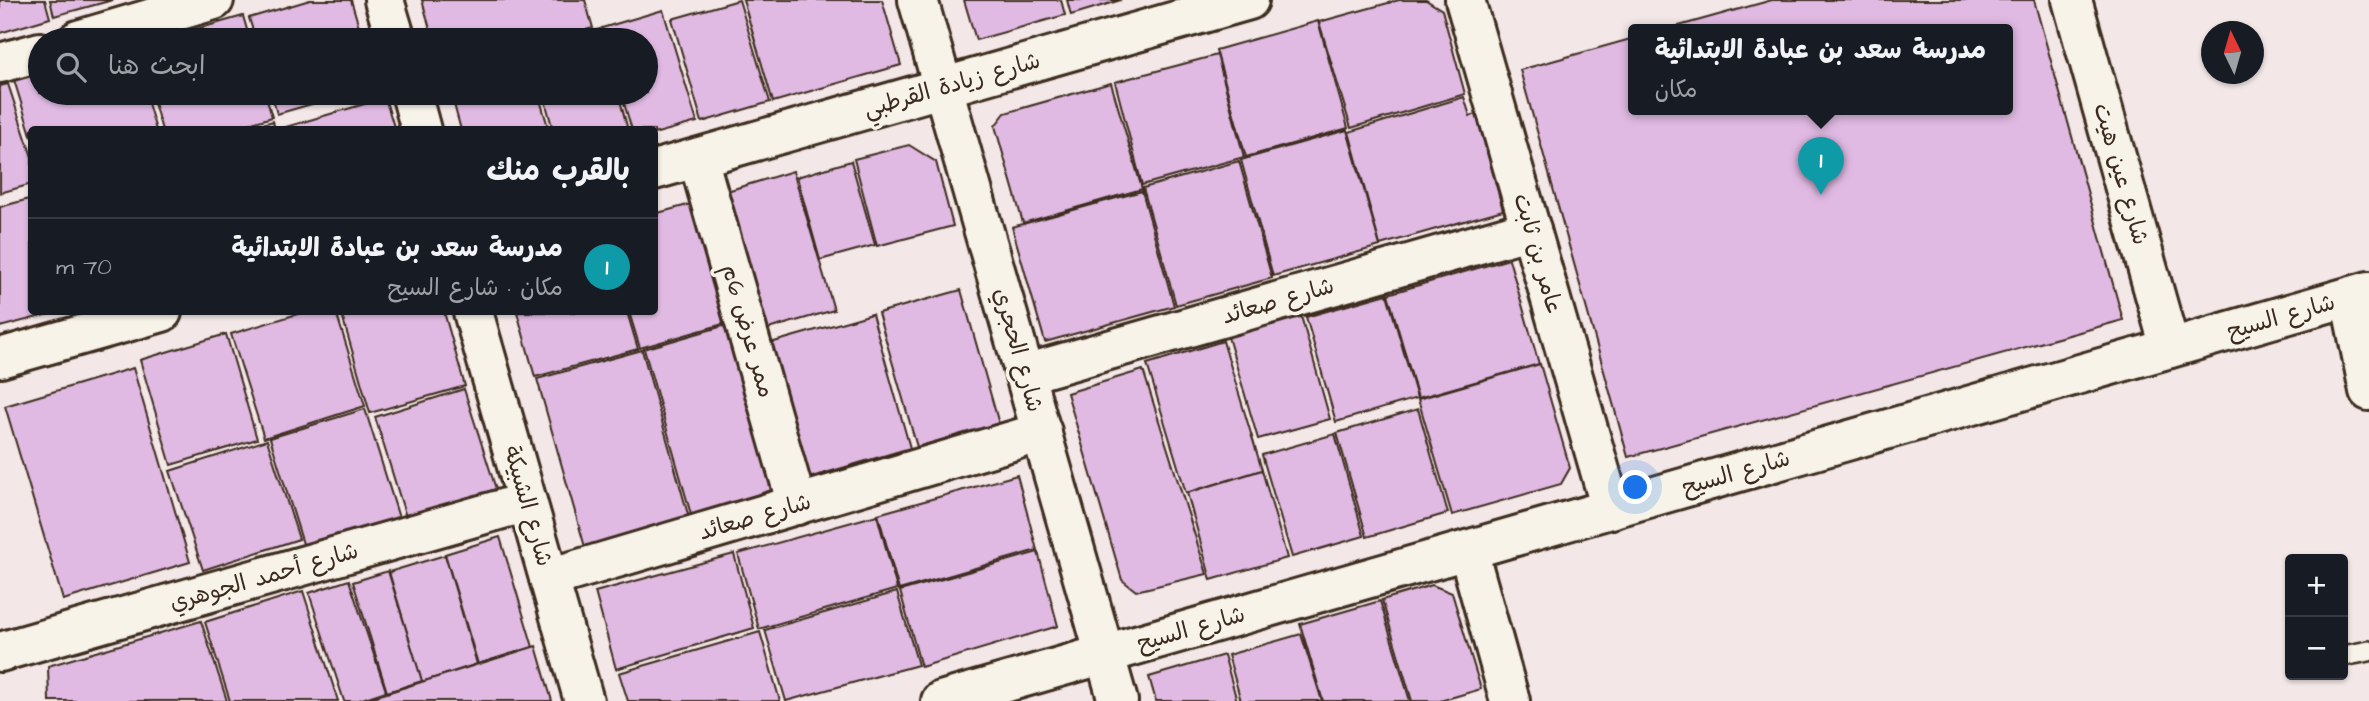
<!DOCTYPE html>
<html lang="ar">
<meta charset="utf-8">
<style>
body{margin:0;font-family:"Architects Daughter","Playpen Sans Arabic",sans-serif;background:#20242c;color:#f1f3f6;direction:rtl}
.controls{position:absolute;right:21px;bottom:21px;display:grid;overflow:hidden;border-radius:7px;box-shadow:0 2px 5px #0004}
.controls button{width:63px;height:63px;display:grid;place-items:center;padding:0;border:0;border-bottom:2px solid #363941;background:#171b24;color:#f1f3f6;font:35px sans-serif}
.compass{position:absolute;left:2201px;top:21px;width:63px;height:63px;border-radius:50%;background:#171b24;box-shadow:0 2px 5px #0004;rotate:355deg}
.you{position:absolute;left:1636px;top:488px;width:24px;height:24px;margin:-18px;border:5px solid #fff;border-radius:50%;background:#1a73e8;box-shadow:0 0 0 10px #1a73e833}
.badge{display:grid;place-items:center;width:46px;height:46px;border-radius:50%;background:#b45309;color:#fff;font-size:23px;font-weight:700}
.pin{position:absolute;translate:-50% -58px;filter:drop-shadow(0 2px 4px #0008)}
.pin::after{content:'';position:absolute;top:37px;width:24px;height:21px;background:inherit;clip-path:polygon(0 0,100% 0,50% 100%)}
.popup{position:absolute;left:1628px;top:24px;width:385px;height:91px;box-sizing:border-box;display:grid;place-content:center;border-radius:7px;background:#171b24;filter:drop-shadow(0 2px 5px #0005);font-size:23px;white-space:nowrap;color:#9ea1a6}
.popup b{font-size:26px;color:#f1f3f6}
.popup::after{content:'';position:absolute;left:50%;top:100%;margin-left:-14px;border:14px solid transparent;border-top-color:#171b24}
.list{margin:0;padding:0;list-style:none}
h2{display:flex;justify-content:space-between;align-items:center;height:91px;margin:0;padding:0 28px;font-size:30px}
h2 small{font-size:23px;font-weight:400;color:#9ea1a6}
.list li{display:grid;grid-template-columns:46px 1fr auto;gap:21px;align-items:center;box-sizing:border-box;height:98px;padding:0 28px;border-top:2px solid #363941}
.list b{display:block;font-size:26px;white-space:nowrap}
.list p{margin:0;font-size:23px;white-space:nowrap;color:#9ea1a6}
.list em{font-size:23px;font-style:normal;color:#9ea1a6}
.icon{flex:none;width:38px;height:38px;fill:none;stroke:currentColor;stroke-width:2;stroke-linecap:round;stroke-linejoin:round}
.map{position:relative;flex:none;width:2369px;height:701px;overflow:hidden;direction:ltr}
.search{position:absolute;background:#171b24;box-shadow:0 2px 5px #0004;left:28px;top:28px;width:630px;height:77px;display:flex;align-items:center;gap:18px;box-sizing:border-box;padding:0 24px;border-radius:38px;color:#9ea1a6;font-size:26px}
.panel{position:absolute;background:#171b24;box-shadow:0 2px 5px #0004;left:28px;top:126px;width:630px;height:189px;border-radius:7px;direction:rtl}
.map>svg:first-child{display:block}
.building{fill:#e1bae3;stroke:#3b2a1e;stroke-width:2}
.lines{fill:none;stroke-linecap:round;stroke-linejoin:round}
.service-casing{stroke:#3b2a1e;stroke-width:24}
.minor-casing{stroke:#3b2a1e;stroke-width:44}
.service{stroke:#f7f3e8;stroke-width:19}
.minor{stroke:#f7f3e8;stroke-width:38}
.labels{text-anchor:middle;dominant-baseline:central;stroke-width:7;stroke-linejoin:round;paint-order:stroke}
.street-label{font-size:23px;fill:#3b2a1e;stroke:#f7f3e8}
</style>
<div class="map">
<svg width="2369" height="701" viewBox="0 0 2369 701">
<rect width="100%" height="100%" fill="#f3e8e7"/>
<filter id="ink" filterUnits="userSpaceOnUse"><feTurbulence type="fractalNoise" baseFrequency=".0143" numOctaves="2"/><feDisplacementMap in="SourceGraphic" scale="14" xChannelSelector="R" yChannelSelector="G"/><feConvolveMatrix kernelMatrix="1 2 1 2 8 2 1 2 1" color-interpolation-filters="sRGB"/></filter>
<g filter="url(#ink)">
<g class="building">
<path d="M0 0H45L50 18 0 33Z"/>
<path d="M50 0H113L54 16Z"/>
<path d="M310 0H351L363 40H256L249 18Z"/>
<path d="M422 0H585L593 28 548 40H433Z"/>
<path d="M739 0 770 102 702 122 672 19Z"/>
<path d="M743 0H882L901 65 773 102Z"/>
<path d="M964 0H1061L1065 15 976 40Z"/>
<path d="M1067 0H1121L1071 15Z"/>
<path d="M1399 0H1426L1442 10 1465 94 1351 128 1319 22Z"/>
<path d="M1772 0H2034L2123 320 1628 457 1520 70 1634 38V109H2008V29H1668Z"/>
<path d="M663 10 697 122 654 134V130H632L621 93H646V40H606L602 28Z"/>
<path d="M243 16 250 40H158Z"/>
<path d="M1318 21 1348 128 1246 157 1216 50Z"/>
<path d="M600 29 603 40H560Z"/>
<path d="M1217 55 1244 157 1142 185 1115 82Z"/>
<path d="M40 73V93H145L156 130H32V138L14 80Z"/>
<path d="M1111 83 1142 189 1023 223 995 126 1005 113Z"/>
<path d="M8 84 32 157V184L0 193V86Z"/>
<path d="M151 93H265L272 117 229 130H162Z"/>
<path d="M271 93H350L277 114Z"/>
<path d="M451 93H538L549 130H461Z"/>
<path d="M543 93H618L628 130H553Z"/>
<path d="M1464 97 1470 116 1477 114 1503 210 1380 245 1349 132Z"/>
<path d="M385 98 395 130H279V129Z"/>
<path d="M273 121 275 130H241Z"/>
<path d="M1347 130 1380 246 1273 276 1241 160Z"/>
<path d="M909 145 936 162 953 226 877 246 854 159Z"/>
<path d="M851 161 875 245 820 260 797 177Z"/>
<path d="M1239 161 1272 278 1176 305 1143 188Z"/>
<path d="M793 171 834 310 768 329 727 191Z"/>
<path d="M1142 191 1174 306 1045 342 1012 227Z"/>
<path d="M29 199 32 209V312H57L0 327V207Z"/>
<path d="M695 203 730 322 640 348 629 312H654V214Z"/>
<path d="M1509 259 1539 364 1418 398 1388 294Z"/>
<path d="M961 290 999 424 917 447 878 313Z"/>
<path d="M1387 294 1417 398 1336 422 1306 317Z"/>
<path d="M304 312H336L365 406 264 438 231 334Z"/>
<path d="M341 312H444L465 386 370 413Z"/>
<path d="M517 312H627L638 349 535 377Z"/>
<path d="M872 314 910 448 805 479 767 344Z"/>
<path d="M1301 316 1330 419 1258 439 1228 337Z"/>
<path d="M730 324 779 494 692 518 644 349Z"/>
<path d="M226 334 257 439 171 465 140 360Z"/>
<path d="M1223 341 1262 470 1186 493 1147 364Z"/>
<path d="M642 350 689 518 585 547 537 379Z"/>
<path d="M1540 364 1570 468 1561 484 1452 515 1418 399Z"/>
<path d="M133 368 190 562 63 600 5 406Z"/>
<path d="M1143 370 1207 574 1136 591 1122 580 1067 393Z"/>
<path d="M464 389 496 489 406 517 375 417Z"/>
<path d="M365 409 399 518 304 547 270 438Z"/>
<path d="M1418 409 1448 513 1367 537 1337 433Z"/>
<path d="M1335 434 1364 536 1292 557 1262 455Z"/>
<path d="M267 440 299 539 203 570 170 471Z"/>
<path d="M1262 470 1287 558 1211 580 1187 493Z"/>
<path d="M1017 475 1037 550 899 590 878 514Z"/>
<path d="M877 515 897 589 759 629 738 554Z"/>
<path d="M500 537 533 647 478 664 445 554Z"/>
<path d="M1038 552 1058 626 921 667 900 591Z"/>
<path d="M734 554 754 628 616 669 595 592Z"/>
<path d="M445 555 477 664 422 682 389 572Z"/>
<path d="M388 571 422 681 387 692 353 582Z"/>
<path d="M349 580 386 691 356 701H344L309 593Z"/>
<path d="M1432 585 1452 593 1481 689 1440 701H1412L1382 600Z"/>
<path d="M303 591 338 701H230L205 622Z"/>
<path d="M897 592 918 665 786 701 765 630Z"/>
<path d="M1380 601 1410 701H1323L1300 624Z"/>
<path d="M201 621 227 701H49L48 666Z"/>
<path d="M760 632 780 701H628L619 673Z"/>
<path d="M1301 634 1322 701H1241L1228 655Z"/>
<path d="M536 646 552 701H361Z"/>
<path d="M1224 655 1237 701H1156L1149 677Z"/>
</g>
<g class="lines">
<g class="service-casing">
<path id="service" d="M2343 656 2369 651"/>
</g>
<g class="minor-casing">
<g id="minor">
<path d="M384 0 396 40"/>
<path d="M918 0 1118 701"/>
<path d="M1465 0 1611 509"/>
<path d="M2072 0 2170 348"/>
<path d="M78 40 214 0"/>
<path d="M0 63 40 52"/>
<path d="M411 93 421 130"/>
<path d="M698 158 797 505"/>
<path d="M654 170 1249 0"/>
<path d="M2350 297 2369 391"/>
<path d="M473 312 584 701"/>
<path d="M0 358 162 312"/>
<path d="M1025 374 1531 229"/>
<path d="M1468 550 1510 701"/>
<path d="M549 578 1042 432"/>
<path d="M0 652 527 502"/>
<path d="M941 701 2369 291"/>
</g>
</g>
<use href="#service" class="service"/>
<use href="#minor" class="minor"/>
</g>
</g>
<g class="labels">
<g class="street-label">
<text transform="translate(952 85) rotate(-16)">شارع زيادة القرطبي</text>
<text transform="translate(2121 174) rotate(74)">شارع عين هيت</text>
<text transform="translate(1538 254) rotate(74)">عامر بن ثابت</text>
<text transform="translate(1278 301) rotate(-16)">شارع صعائد</text>
<text transform="translate(2281 317) rotate(-16)">شارع السيح</text>
<text transform="translate(748 331) rotate(74)">ممر عرض 6م</text>
<text transform="translate(1018 350) rotate(74)">شارع الحجري</text>
<text transform="translate(1736 473) rotate(-16)">شارع السيح</text>
<text transform="translate(528 506) rotate(74)">شارع الشبيكة</text>
<text transform="translate(755 517) rotate(-16)">شارع صعائد</text>
<text transform="translate(264 577) rotate(-16)">شارع أحمد الجوهري</text>
<text transform="translate(1191 629) rotate(-16)">شارع السيح</text>
</g>
</g>
</svg>
<div class="controls">
<button>+</button>
<button>−</button>
</div>
<svg class="compass" viewBox="-18 -18 36 36"><path d="M0-13l5 13h-10z" fill="#e53935"/><path d="M0 13l5-13h-10z" fill="#9ea1a6"/></svg>
<div class="you"></div>
<div class="pin badge" style="left:1821px;top:195px;background:#0f9aa8">1</div>
<div class="popup"><b>مدرسة سعد بن عبادة الابتدائية</b>مكان</div>
<div class="search"><svg class="icon" aria-label="search" viewBox="0 0 24 24"><circle cx="10" cy="10" r="6"/><path d="M15 15l6 6"/></svg>ابحث هنا</div>
<section class="panel">
<h2>بالقرب منك<small></small></h2>
<ul class="list">
<li><span class="badge" style="background:#0f9aa8">1</span><div><b>مدرسة سعد بن عبادة الابتدائية</b><p>مكان · شارع السيح</p></div><em>70 m</em></li>
</ul>
</section>
</div>
